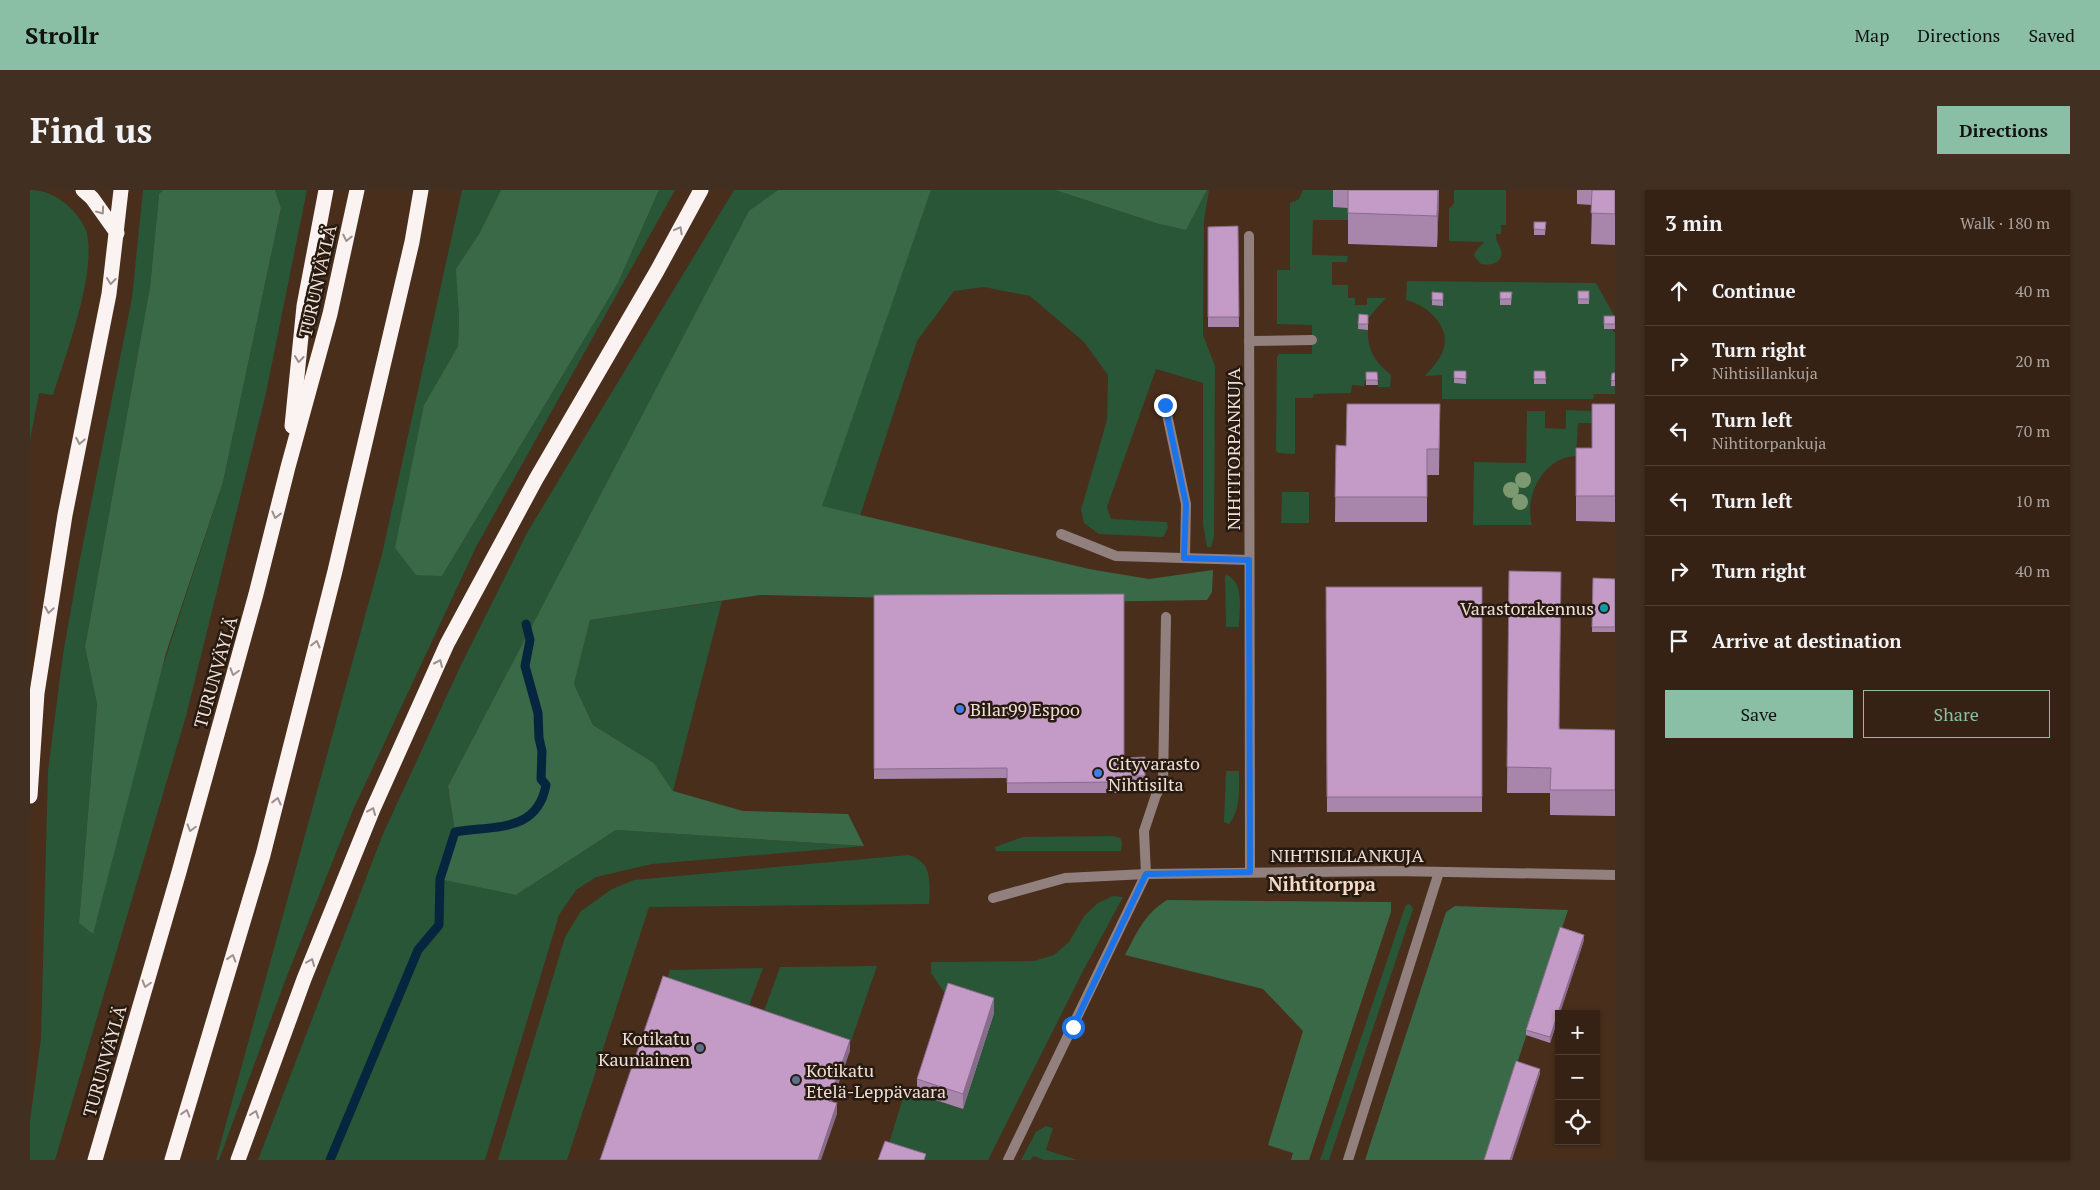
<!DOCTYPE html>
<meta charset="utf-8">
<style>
body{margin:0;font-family:"PT Serif",serif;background:#412f22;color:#f1f3f6}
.controls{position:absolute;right:15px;bottom:15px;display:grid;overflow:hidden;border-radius:0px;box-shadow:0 1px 4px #0004}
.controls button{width:45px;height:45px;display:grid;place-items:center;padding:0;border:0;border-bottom:1px solid #503f34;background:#362214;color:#f1f3f6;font:25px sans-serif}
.stop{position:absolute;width:15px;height:15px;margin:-11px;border:4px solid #1a73e8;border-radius:50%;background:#fff}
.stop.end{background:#1a73e8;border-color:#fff;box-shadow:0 1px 5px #0008}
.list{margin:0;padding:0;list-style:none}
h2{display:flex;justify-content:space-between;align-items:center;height:65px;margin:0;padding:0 20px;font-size:21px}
h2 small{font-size:16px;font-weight:400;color:#aaa4a0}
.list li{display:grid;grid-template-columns:32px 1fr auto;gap:15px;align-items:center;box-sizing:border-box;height:70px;padding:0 20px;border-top:1px solid #503f34}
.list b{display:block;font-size:19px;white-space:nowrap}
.list p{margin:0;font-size:16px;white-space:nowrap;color:#aaa4a0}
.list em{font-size:16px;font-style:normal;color:#aaa4a0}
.actions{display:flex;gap:10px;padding:15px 20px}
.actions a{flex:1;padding:11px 0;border:1px solid #8abfa5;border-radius:0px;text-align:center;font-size:18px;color:#8abfa5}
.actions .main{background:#8abfa5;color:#111}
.icon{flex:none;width:28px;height:28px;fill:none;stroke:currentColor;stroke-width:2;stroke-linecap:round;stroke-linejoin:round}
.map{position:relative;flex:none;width:1585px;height:970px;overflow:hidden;border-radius:0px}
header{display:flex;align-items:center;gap:30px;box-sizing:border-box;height:70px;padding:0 25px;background:#8abfa5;color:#111}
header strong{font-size:24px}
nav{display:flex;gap:28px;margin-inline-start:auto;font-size:18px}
.intro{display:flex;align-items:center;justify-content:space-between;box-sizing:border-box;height:120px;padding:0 30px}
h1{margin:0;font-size:35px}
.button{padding:12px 22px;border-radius:0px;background:#8abfa5;color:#111;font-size:18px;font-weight:700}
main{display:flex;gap:30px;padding:0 30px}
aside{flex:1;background:#362214;border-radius:0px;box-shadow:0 1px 4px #0004}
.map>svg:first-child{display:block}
.green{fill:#295637}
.forest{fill:#3a6947}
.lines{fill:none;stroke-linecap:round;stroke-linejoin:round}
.stream{stroke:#06253f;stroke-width:9}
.service{stroke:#92807f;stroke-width:10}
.minor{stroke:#92807f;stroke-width:10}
.motorway{stroke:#fbf2f2;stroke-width:15}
.tree{fill:#7c9972}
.wall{fill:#a885aa}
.shaded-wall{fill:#886c8b}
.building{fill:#c39bc6;stroke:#886c8b}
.oneway{stroke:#9b918d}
.route{stroke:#1a73e8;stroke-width:6}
.culture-dot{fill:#0f9aa8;stroke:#261a11;stroke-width:2}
.shop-dot{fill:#3f7fe0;stroke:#261a11;stroke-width:2}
.service-dot{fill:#5c6f8a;stroke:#261a11;stroke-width:2}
.labels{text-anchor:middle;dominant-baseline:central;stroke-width:5;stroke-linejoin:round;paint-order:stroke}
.street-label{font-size:18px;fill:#f0dfd3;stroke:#261a11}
.poi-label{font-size:18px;fill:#f0dfd3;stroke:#261a11;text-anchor:start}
.neighbourhood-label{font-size:19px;font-weight:bold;fill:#f5dac6;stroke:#261a11}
</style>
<header>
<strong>Strollr</strong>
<nav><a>Map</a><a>Directions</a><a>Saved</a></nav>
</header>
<div class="intro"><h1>Find us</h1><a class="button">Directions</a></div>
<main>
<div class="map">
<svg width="1585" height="970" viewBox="0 0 1585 970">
<rect width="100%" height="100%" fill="#482e1b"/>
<g class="green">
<path d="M0 0C14 0 24 5 35 13 43 20 55 33 57 44 66 85 36 164 23 205L9 203 0 250Z"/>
<path d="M113 0H133L129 4 120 97 55 457 67 514 49 733 193 292 251 18 245 0H277L236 203 156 526 25 970H0V931L11 848 18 581 33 464 49 374 102 108Z"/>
<path d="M432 0H471L449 44 427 79 429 128 428 156 394 215 412 386 588 93 629 0H645L447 355 323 620 255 791 189 970H186L352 364Z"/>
<path d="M704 0H748L719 22 418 596 425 642 410 688 486 705 586 640 834 656 622 674 566 687 546 700 529 725 455 970H228L353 644 430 477 498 341Z"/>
<path d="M901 0H1025L1129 34 1156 40 1177 0H1179L1174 30 1173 145 1185 176 1184 347 1181 357H1177L1173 334V193L1126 179 1077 317 1081 329 1137 332 1138 338 1133 347 1069 344 1054 333 1051 320 1077 230 1078 185 1054 152 1000 106 954 97 924 101 887 151 830 326 791 316Z"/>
<path d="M1273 0H1304L1319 18 1318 30H1283L1282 65 1318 66 1317 72H1302V95H1318V108H1325V115H1337V108H1356C1346 118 1339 129 1328 139L1338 140C1337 160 1345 172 1361 185L1360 197H1348L1349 187 1336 186 1334 196 1322 195 1321 203 1284 204 1283 208H1265V264L1249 263 1246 261 1247 167 1249 164H1282V135L1247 134V80H1260V13L1269 9Z"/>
<path d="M1424 0H1476V35H1471V44H1466C1466 52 1469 54 1471 60 1474 73 1460 76 1451 74L1444 66 1445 62 1454 52 1419 51V19L1424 13Z"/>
<path d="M1377 91 1566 93 1585 127 1583 142H1585V204H1564L1563 209H1412V185L1395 186C1400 180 1406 174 1410 167 1426 141 1400 116 1376 110Z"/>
<path d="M1536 220 1563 221 1562 233H1548L1546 266C1513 267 1494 306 1502 335H1443L1444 272 1496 273 1497 221H1515V238L1536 239Z"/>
<path d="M1252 302H1279V333H1251Z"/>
<path d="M1197 385C1215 393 1209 421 1209 437H1196L1195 386Z"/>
<path d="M692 411 643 601 624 573 563 535 544 494 560 430Z"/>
<path d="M1196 581H1209C1209 598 1211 620 1199 634L1194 632Z"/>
<path d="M1083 646 1090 648 1092 652 1091 661H966L965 657 993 647Z"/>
<path d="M879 665C903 673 900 692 899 714L619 717 537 970H468L535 747 551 721 582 699 604 690Z"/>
<path d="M1083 706 1093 707 1054 779 958 970H867L855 966 873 908 887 904 933 919 918 808 901 783V772L1004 771 1024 765 1039 752 1054 726 1068 713Z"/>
<path d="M1378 714 1381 715 1383 719 1299 970H1290L1375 717Z"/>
<path d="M847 776 821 851 734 821 750 777Z"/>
<path d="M733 778 719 816 637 789 640 780Z"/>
<path d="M1016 936 1023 938 1016 960 1047 970H1014L1003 966 1001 970H991L1006 942Z"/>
</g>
<g class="forest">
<path d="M133 0H245L251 18 193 292 136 463 63 744 49 733 67 514 55 457 120 97 129 4Z"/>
<path d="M471 0H629L588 93 412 386 386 385 365 358 394 215 428 156 429 128 426 79 449 44Z"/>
<path d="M748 0H901L792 316 1059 379 1119 389 1183 380 1182 402 1177 410 1048 412 730 405 560 430 544 494 563 535 624 573 643 601 713 621 818 624 834 656 586 640 486 705 410 689 425 642 418 596 719 21Z"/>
<path d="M1025 0H1177L1156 40 1129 34Z"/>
<path d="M1137 710 1361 712V722L1279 970H1261L1263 963 1238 955 1273 841 1233 799 1095 765C1107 743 1114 724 1137 710Z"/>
<path d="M1425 716 1538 720 1455 970H1335L1416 722Z"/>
</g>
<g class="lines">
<path class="stream" d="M300 970 388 760 409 735 410 689 425 642C463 635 507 644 516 595L511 589 512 561 509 548 508 523 495 476 500 450 496 434"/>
<g class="service">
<path d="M1219 151 1282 150"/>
<path d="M1135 215 1156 314 1155 368"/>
<path d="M1031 344 1086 366 1219 370"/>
<path d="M1116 684 1114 641 1126 605 1133 593 1136 427"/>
</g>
<g class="minor">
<path d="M1219 46 1220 682"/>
<path d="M963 708 1035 688 1116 684 1364 681 1585 685"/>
<path d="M978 970 1116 684"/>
<path d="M1318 970 1409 682"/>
</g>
<g class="motorway">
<path d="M53 0 62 8 87 43"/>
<path d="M262 236 274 116 296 0"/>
<path d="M0 606 7 503 35 325 79 104 91 0"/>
<path d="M65 970 149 682 226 404 258 277 300 124 327 0"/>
<path d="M142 970 233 665 305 381 382 52 391 0"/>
<path d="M208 970 274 789 343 619 417 454 506 289 627 81 671 0"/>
</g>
</g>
<g class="tree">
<circle cx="1493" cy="290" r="8"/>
<circle cx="1481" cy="300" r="8"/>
<circle cx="1490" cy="312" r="8"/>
</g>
<g class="wall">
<path d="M1303 0H1409L1407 57 1318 54V18L1303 17Z"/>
<path d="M1547 0H1585V55L1561 54 1562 15 1547 14Z"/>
<path d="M1504 32H1516L1515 45H1504Z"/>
<path d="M1208 36 1209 137H1178V37Z"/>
<rect x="1548" y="101" width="11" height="13"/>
<path d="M1402 102 1413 103V116L1402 115Z"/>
<path d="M1470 102H1482L1481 115H1470Z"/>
<path d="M1329 124 1338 125V140L1328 139Z"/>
<rect x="1574" y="126" width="11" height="13"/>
<path d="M1424 181H1436V194L1424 193Z"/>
<path d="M1504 181H1515L1516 194H1504Z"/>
<path d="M1336 182H1347L1348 195H1336Z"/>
<path d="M1582 183H1585V196H1581Z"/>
<path d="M1410 214 1409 285H1397V332H1305L1306 255 1316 256Z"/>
<path d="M1585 214V332L1546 331V258H1562Z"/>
<path d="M1479 381 1530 539 1585 540V626L1520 625V603H1477Z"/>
<path d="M1563 388 1585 389V442H1562Z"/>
<path d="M1296 397H1452V622H1297Z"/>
<path d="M844 405 1094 568 1115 567V596H1095V603H977V588L844 589Z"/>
<path d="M1554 750 1520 853 1496 845V840Z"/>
<path d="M964 823 933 919 887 904V889Z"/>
</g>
<g class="shaded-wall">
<path d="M1408 0 1409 12 1407 57V26Z"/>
<path d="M1554 745V750L1520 853V847Z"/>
<path d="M964 808V823L933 919V904Z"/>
<path d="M820 850V861L799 921V911Z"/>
<path d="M1510 879V884L1482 970H1480Z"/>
<path d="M807 913V924L791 970H788Z"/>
</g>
<g class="building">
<path d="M1318 0H1408L1407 26 1318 23Z"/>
<path d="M1562 0H1585V24L1561 23Z"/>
<path d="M1504 32H1516L1515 40 1504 39Z"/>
<path d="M1208 36 1209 127H1178V37Z"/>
<rect x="1548" y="101" width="11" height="8"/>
<path d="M1402 102 1413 103V110H1402Z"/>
<path d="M1470 102H1482L1481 109H1470Z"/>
<path d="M1329 124 1338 125V134H1328Z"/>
<rect x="1574" y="126" width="11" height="8"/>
<path d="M1424 181H1436V189L1424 188Z"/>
<path d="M1504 181H1515L1516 189H1504Z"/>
<path d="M1336 182H1347L1348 190H1336Z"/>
<path d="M1582 183H1585V191L1581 190Z"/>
<path d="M1317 214H1410L1409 259H1397V307H1305L1306 255 1316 256Z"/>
<path d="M1562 214H1585V306H1546V258H1562Z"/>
<path d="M1479 381 1531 382 1529 539 1585 540V600H1520L1521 578 1477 577Z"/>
<path d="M1563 388 1585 389V437H1562Z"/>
<path d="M1296 397H1452V607H1297Z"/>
<path d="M1094 404V568L1115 567V586H1095V592L977 593V578L844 579V405Z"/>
<path d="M1530 737 1554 745 1520 847 1496 840Z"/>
<path d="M633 786 820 850 799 911 807 913 788 970H570Z"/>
<path d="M918 793 964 808 933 904 887 889Z"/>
<path d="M1486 871 1510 879 1480 970H1454Z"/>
<path d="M855 951 896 964 894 970H848Z"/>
</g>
<defs><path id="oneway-chevron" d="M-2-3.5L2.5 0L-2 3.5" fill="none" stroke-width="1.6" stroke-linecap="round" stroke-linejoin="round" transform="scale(1.25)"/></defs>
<g class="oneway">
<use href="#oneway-chevron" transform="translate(71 21) rotate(54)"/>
<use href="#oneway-chevron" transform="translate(649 40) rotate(-62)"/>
<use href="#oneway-chevron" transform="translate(317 48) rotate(102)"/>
<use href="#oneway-chevron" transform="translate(81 91) rotate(97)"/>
<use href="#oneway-chevron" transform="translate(269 169) rotate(96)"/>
<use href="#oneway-chevron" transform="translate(50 251) rotate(101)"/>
<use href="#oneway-chevron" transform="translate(246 325) rotate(104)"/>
<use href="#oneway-chevron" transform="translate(19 420) rotate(99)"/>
<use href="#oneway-chevron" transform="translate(286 454) rotate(-76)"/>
<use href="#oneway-chevron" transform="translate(409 473) rotate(-66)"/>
<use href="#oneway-chevron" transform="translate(204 482) rotate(106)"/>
<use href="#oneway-chevron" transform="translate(247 611) rotate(-76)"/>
<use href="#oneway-chevron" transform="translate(342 621) rotate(-67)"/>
<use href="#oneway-chevron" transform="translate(161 638) rotate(106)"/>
<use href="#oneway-chevron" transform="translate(202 768) rotate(-73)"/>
<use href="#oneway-chevron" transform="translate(281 772) rotate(-68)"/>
<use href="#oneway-chevron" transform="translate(116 794) rotate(106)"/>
<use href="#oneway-chevron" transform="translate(156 923) rotate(-73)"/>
<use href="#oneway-chevron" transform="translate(225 924) rotate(-70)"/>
</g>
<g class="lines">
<path class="route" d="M1043 837 1116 684 1220 682 1219 370 1154 368 1156 314 1135 215"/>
</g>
<circle class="culture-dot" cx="1574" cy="418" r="5"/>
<g class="shop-dot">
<circle cx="930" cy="519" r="5"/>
<circle cx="1068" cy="583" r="5"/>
</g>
<g class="service-dot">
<circle cx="670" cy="858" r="5"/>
<circle cx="766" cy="890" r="5"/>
</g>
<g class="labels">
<g class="street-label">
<text transform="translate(287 91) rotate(-77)">TURUNVÄYLÄ</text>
<text transform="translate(1203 259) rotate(-90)">NIHTITORPANKUJA</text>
<text transform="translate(185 482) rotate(-74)">TURUNVÄYLÄ</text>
<text x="1317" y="665">NIHTISILLANKUJA</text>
<text transform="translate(74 871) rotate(-74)">TURUNVÄYLÄ</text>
</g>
<g class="poi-label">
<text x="1564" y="418" text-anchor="end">Varastorakennus</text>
<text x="940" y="519">Bilar99 Espoo</text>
<text x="1078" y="573">Cityvarasto<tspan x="1078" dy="21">Nihtisilta</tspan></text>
<text x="660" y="848" text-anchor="end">Kotikatu<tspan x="660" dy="21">Kauniainen</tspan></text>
<text x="776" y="880">Kotikatu<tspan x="776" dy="21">Etelä-Leppävaara</tspan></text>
</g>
<g class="neighbourhood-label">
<text x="1292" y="693">Nihtitorppa</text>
</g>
</g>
</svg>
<div class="controls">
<button>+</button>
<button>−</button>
<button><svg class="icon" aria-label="locate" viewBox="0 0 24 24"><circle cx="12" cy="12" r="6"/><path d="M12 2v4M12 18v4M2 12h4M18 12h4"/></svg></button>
</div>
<div class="stop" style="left:1043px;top:837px"></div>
<div class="stop end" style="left:1135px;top:215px"></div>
</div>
<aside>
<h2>3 min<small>Walk · 180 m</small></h2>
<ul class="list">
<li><svg class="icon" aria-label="ahead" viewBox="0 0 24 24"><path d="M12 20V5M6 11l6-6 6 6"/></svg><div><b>Continue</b></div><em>40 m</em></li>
<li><svg class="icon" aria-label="right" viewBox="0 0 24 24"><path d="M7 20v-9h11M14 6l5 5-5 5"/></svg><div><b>Turn right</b><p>Nihtisillankuja</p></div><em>20 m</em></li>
<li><svg class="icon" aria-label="left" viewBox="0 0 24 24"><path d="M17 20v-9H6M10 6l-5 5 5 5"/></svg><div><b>Turn left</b><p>Nihtitorpankuja</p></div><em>70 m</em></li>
<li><svg class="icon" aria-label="left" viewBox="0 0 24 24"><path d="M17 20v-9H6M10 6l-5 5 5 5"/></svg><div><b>Turn left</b></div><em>10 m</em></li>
<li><svg class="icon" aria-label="right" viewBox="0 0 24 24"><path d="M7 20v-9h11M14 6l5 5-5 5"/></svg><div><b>Turn right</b></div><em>40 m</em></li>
<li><svg class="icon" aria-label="arrive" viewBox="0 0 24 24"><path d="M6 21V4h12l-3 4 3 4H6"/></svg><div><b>Arrive at destination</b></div></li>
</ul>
<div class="actions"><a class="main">Save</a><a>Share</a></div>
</aside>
</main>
